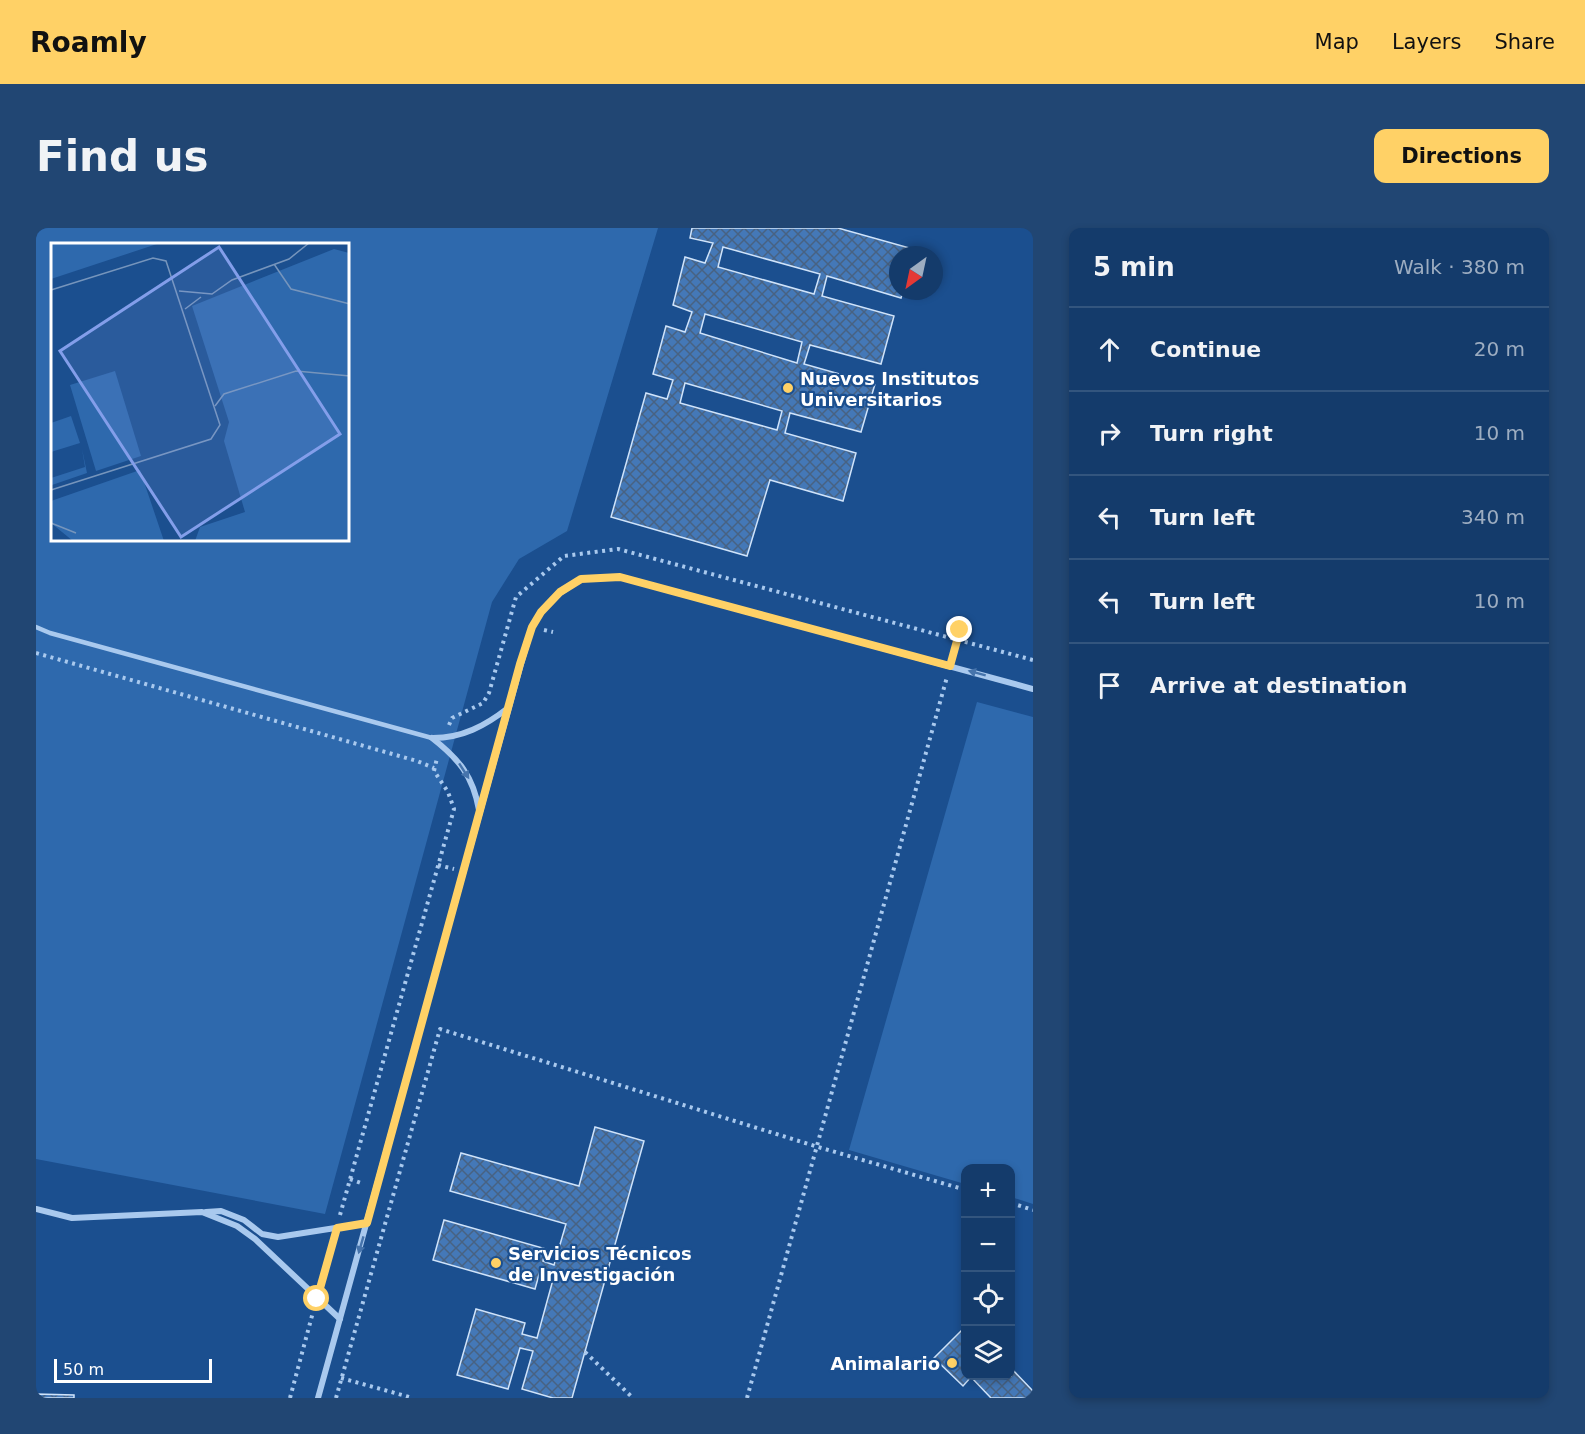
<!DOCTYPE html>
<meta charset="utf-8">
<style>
body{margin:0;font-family:"DejaVu Sans",sans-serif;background:#214673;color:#f1f3f6}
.controls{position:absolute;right:18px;bottom:18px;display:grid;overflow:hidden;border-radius:12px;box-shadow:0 3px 9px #0003}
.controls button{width:54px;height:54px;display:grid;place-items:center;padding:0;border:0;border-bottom:2px solid #33557e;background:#143b6b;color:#f1f3f6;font:30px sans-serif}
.compass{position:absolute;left:853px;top:18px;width:54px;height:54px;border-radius:50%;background:#143b6b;box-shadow:0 3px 9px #0003;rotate:213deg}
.scale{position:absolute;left:18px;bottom:15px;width:158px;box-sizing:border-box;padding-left:6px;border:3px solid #fff;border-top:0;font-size:16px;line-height:21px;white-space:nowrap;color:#fff;-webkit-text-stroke:4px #1b4f8f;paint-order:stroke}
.stop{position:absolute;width:18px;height:18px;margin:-14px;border:4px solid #ffd166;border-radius:50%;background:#fff}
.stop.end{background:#ffd166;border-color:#fff;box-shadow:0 2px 6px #0008}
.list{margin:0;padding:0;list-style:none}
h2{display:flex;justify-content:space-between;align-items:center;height:78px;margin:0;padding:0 24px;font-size:26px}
h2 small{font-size:20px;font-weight:400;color:#9dadc1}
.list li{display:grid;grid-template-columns:39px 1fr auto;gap:18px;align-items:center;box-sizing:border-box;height:84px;padding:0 24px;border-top:2px solid #33557e}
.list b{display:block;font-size:22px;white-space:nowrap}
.list em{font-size:20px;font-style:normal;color:#9dadc1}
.icon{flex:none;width:33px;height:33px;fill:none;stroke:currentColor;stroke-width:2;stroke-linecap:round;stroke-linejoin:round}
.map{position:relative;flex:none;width:997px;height:1170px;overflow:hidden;border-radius:12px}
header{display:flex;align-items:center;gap:36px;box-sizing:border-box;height:84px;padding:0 30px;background:#ffd166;color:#111}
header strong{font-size:28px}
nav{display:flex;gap:33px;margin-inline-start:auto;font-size:21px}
.intro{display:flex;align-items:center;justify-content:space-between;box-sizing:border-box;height:144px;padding:0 36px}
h1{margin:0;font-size:42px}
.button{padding:15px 27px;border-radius:12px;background:#ffd166;color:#111;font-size:21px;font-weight:700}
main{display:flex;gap:36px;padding:0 36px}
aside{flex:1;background:#143b6b;border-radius:12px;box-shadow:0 3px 9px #0003}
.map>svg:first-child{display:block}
.green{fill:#2e69ad;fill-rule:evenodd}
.building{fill:url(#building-cross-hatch);stroke:#cfe3fa;stroke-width:1.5;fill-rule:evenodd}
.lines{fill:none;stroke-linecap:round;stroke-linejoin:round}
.path{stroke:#a9c9ee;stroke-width:4;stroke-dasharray:3 4.5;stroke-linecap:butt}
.service{stroke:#a9c9ee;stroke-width:4.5}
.minor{stroke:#a9c9ee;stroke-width:6}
.oneway{fill:#4674ac}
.route{stroke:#ffd166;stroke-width:8}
.poi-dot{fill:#ffd166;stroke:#1b4f8f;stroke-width:2}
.labels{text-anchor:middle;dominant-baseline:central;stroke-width:4.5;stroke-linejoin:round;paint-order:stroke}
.poi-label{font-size:18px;font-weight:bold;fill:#fff;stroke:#1b4f8f;text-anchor:start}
.inset-road{fill:none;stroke:#7695bc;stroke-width:1.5}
.view{fill:#839eea;fill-opacity:0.15;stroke:#839eea;stroke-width:3}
.inset-edge{fill:none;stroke:#fff;stroke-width:3}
</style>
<header>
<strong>Roamly</strong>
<nav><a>Map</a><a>Layers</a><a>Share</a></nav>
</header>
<div class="intro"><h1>Find us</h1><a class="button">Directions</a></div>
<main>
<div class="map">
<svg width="997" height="1170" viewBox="0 0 997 1170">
<defs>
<pattern id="building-cross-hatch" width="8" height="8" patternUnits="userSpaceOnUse" patternTransform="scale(1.5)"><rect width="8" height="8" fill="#4478b7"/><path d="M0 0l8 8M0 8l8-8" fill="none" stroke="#486282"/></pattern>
</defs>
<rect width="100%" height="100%" fill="#1b4f8f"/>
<g class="green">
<path d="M0 0H622L531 303 483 331 456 374 289 986 0 931ZM16 16H312V312H16Z"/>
<path d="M941 474 997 489V976L975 969V940H930L929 956 813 922Z"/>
</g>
<g class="building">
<path d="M656 0H802L877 21 875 27H862V63H867L865 70 791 48 786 68 858 88 845 136 774 117 768 136 839 156 825 204 754 185 749 205 820 225 807 273 734 252 711 328 575 289 610 165 631 171 637 152 617 146 630 98 649 104 656 84 637 77 649 29 669 35 677 15 654 10ZM687 19 784 46 778 66 682 39ZM669 86 766 114 761 135 664 105ZM649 155 746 183 741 202 644 175Z"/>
<path d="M559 899 608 913 536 1170H517L486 1161 497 1123 484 1120 472 1161 421 1147 440 1081 489 1095 486 1106 501 1110 518 1048 504 1043 499 1061 397 1032 408 992 510 1021 507 1033 518 1037 530 996 414 963 425 925 543 958Z"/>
<path d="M930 1098V1148H975V1140L997 1163V1170H955L935 1149 927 1158 898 1130Z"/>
<path d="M0 1166 38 1167V1170H0Z"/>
</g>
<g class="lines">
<g class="path">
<path d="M508 402 517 404"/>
<path d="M0 425 381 533 398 540"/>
<path d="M917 427 924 402"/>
<path d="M413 497 416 490 447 475 453 465 480 369 528 328 582 321 997 432"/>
<path d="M402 637 418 641"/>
<path d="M314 951 328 956"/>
<path d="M975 975 997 982"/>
<path d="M304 987 418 581 412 564 398 543 401 530"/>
<path d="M285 1056 298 1012"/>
<path d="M549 1124 597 1170"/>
<path d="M305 1150 377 1170"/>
<path d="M254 1170 277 1084"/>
<path d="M300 1170 404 801 782 919 930 962"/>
<path d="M711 1170 911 449"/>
</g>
<path class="service" d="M0 399 14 405 396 510"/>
<g class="minor">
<path d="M396 510C423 531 437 548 443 582"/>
<path d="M397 510C426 510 449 498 472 480"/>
<path d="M0 981 36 990 166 984 201 998 219 1011 304 1091"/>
<path d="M170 984 185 983 208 992 226 1006 242 1009 331 995"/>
<path d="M282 1170 485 436 496 399 505 384 524 365 545 351 584 349 997 461"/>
</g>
</g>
<defs><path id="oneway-solid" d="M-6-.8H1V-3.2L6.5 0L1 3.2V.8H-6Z" transform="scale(1.5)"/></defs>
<g class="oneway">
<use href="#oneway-solid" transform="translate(941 445) rotate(-165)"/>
<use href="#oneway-solid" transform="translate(428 543) rotate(57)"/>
<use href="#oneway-solid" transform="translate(325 1017) rotate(106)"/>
</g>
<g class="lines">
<path class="route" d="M281 1071 301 1000 331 995 484 436 496 399 505 384 524 364 545 351 584 349 914 438 924 402"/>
</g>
<g class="poi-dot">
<circle cx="752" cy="160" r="6"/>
<circle cx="460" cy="1035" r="6"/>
<circle cx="916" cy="1135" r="6"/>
</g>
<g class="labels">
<g class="poi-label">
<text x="764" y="150">Nuevos Institutos<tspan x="764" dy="21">Universitarios</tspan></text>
<text x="472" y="1025">Servicios Técnicos<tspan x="472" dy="21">de Investigación</tspan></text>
<text x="904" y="1135" text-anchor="end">Animalario</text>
</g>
</g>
<g transform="translate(15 15)">
<rect width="298" height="298" fill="#1b4f8f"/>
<path d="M0 0H109L0 36ZM283 6 298 10V298H144L149 284 194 269 173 198 178 179 141 63ZM64 128 90 213 45 228 19 142ZM20 173 29 200 0 209V180ZM31 206 36 230 1 242 0 235 34 224ZM89 227 113 298H22L0 280V258Z" fill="#2e69ad"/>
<path class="inset-road" d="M268 0H289M223 21 240 46 299 61M0 47 102 15 115 18 169 182 160 196 0 247M128 48 161 51 181 37 238 16 258 0M134 66 150 54M164 163 173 151 245 128 299 133M0 280 25 290"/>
<path class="view" d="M168 4 289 191 130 294 9 108Z"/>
<rect width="298" height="298" class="inset-edge"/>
</g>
</svg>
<div class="controls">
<button>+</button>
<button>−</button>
<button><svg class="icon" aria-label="locate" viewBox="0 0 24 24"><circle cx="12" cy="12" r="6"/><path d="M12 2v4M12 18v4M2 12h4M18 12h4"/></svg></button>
<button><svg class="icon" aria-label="layers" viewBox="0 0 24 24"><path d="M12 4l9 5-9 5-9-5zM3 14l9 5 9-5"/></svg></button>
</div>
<svg class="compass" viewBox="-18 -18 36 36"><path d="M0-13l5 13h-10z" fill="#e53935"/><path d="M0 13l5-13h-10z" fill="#9dadc1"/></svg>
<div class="scale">50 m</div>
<div class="stop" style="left:281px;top:1071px"></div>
<div class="stop end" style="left:924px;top:402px"></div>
</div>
<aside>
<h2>5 min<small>Walk · 380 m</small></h2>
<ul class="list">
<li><svg class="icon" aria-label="ahead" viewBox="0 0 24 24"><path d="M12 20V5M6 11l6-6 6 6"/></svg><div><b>Continue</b></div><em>20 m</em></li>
<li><svg class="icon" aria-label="right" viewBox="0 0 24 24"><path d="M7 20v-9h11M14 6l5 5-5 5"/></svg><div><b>Turn right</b></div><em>10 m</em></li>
<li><svg class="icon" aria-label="left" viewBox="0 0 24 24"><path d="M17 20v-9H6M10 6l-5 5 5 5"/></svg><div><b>Turn left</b></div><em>340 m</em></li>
<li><svg class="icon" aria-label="left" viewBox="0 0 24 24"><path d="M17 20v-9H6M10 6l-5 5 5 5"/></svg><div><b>Turn left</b></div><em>10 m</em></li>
<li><svg class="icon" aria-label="arrive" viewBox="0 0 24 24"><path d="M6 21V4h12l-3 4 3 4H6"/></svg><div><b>Arrive at destination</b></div></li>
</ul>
</aside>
</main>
